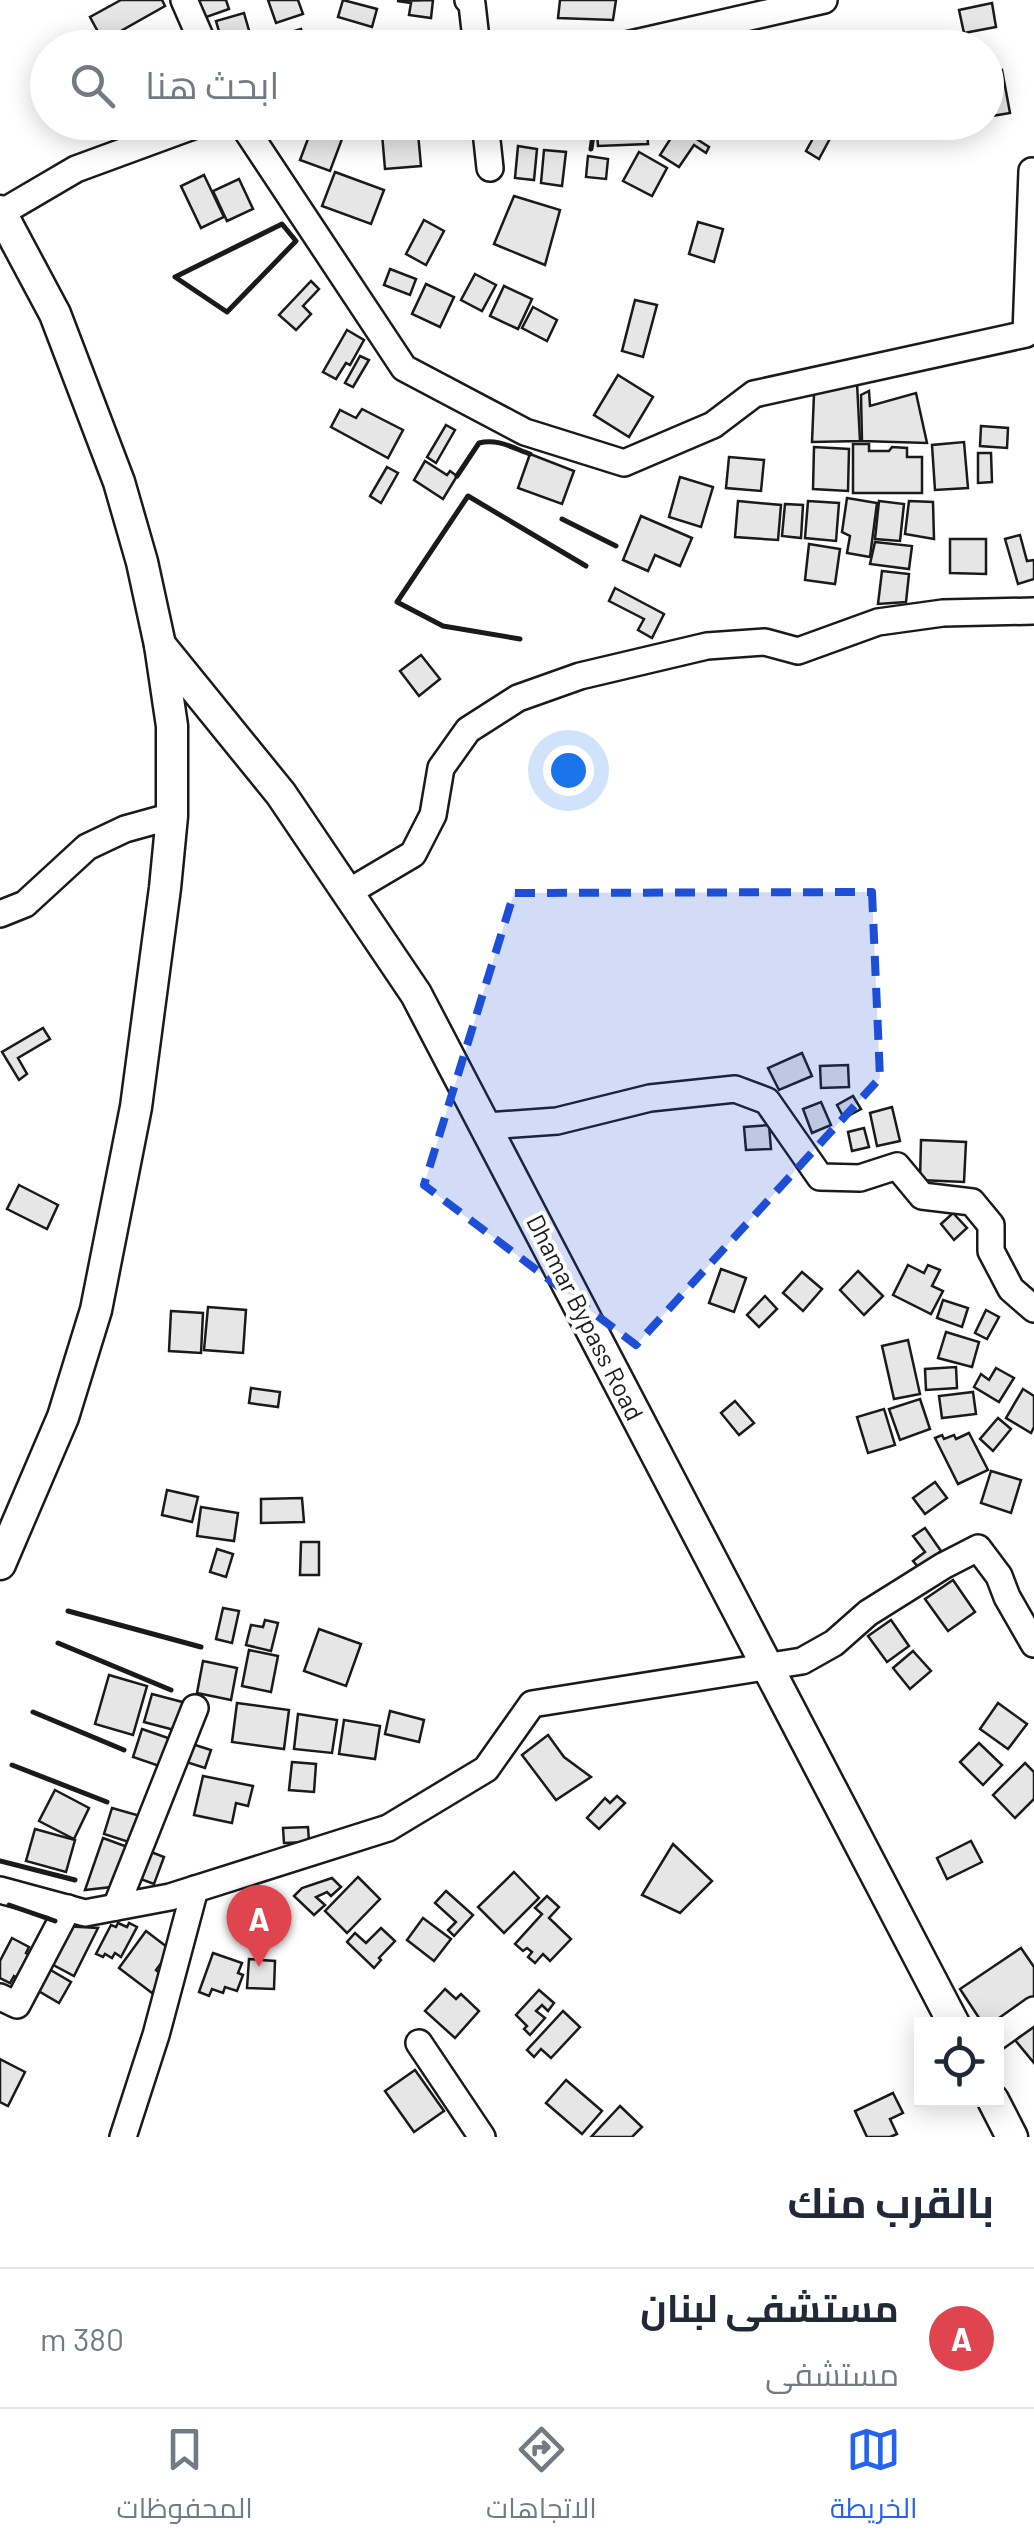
<!DOCTYPE html>
<html lang="ar">
<meta charset="utf-8">
<style>
body{margin:0;font-family:Barlow,Cairo,sans-serif;background:#f6f6f7;color:#1f2937;direction:rtl}
.controls{position:absolute;right:30px;bottom:30px;display:grid;overflow:hidden;border-radius:0px;box-shadow:0 5px 25px #0003}
.controls button{width:90px;height:90px;display:grid;place-items:center;padding:0;border:0;border-bottom:2px solid #e0e1e3;background:#fff;color:#1f2937;font:50px sans-serif}
.you{position:absolute;left:568px;top:770px;width:35px;height:35px;margin:-25px;border:8px solid #fff;border-radius:50%;background:#1a73e8;box-shadow:0 0 0 15px #1a73e833}
.badge{display:grid;place-items:center;width:65px;height:65px;border-radius:50%;background:#2563eb;color:#fff;font-size:32px;font-weight:700}
.pin{position:absolute;translate:-50% -82px;filter:drop-shadow(0 2px 5px #0008)}
.pin::after{content:'';position:absolute;top:52px;width:35px;height:30px;background:inherit;clip-path:polygon(0 0,100% 0,50% 100%)}
.list{margin:0;padding:0;list-style:none}
h2{display:flex;justify-content:space-between;align-items:center;height:130px;margin:0;padding:0 40px;font-size:42px}
h2 small{font-size:32px;font-weight:400;color:#747a83}
.list li{display:grid;grid-template-columns:65px 1fr auto;gap:30px;align-items:center;box-sizing:border-box;height:140px;padding:0 40px;border-top:2px solid #e0e1e3}
.list b{display:block;font-size:38px;white-space:nowrap}
.list p{margin:0;font-size:32px;white-space:nowrap;color:#747a83}
.list em{font-size:32px;font-style:normal;color:#747a83}
.icon{flex:none;width:55px;height:55px;fill:none;stroke:currentColor;stroke-width:2;stroke-linecap:round;stroke-linejoin:round}
.map{position:relative;flex:none;width:1034px;height:2137px;overflow:hidden;direction:ltr}
.search{position:absolute;background:#fff;box-shadow:0 5px 25px #0003;left:30px;right:30px;top:30px;height:110px;display:flex;align-items:center;gap:25px;box-sizing:border-box;padding:0 35px;border-radius:55px;color:#747a83;font-size:38px}
.sheet{height:270px;background:#fff}
nav{display:flex;justify-content:space-around;align-items:center;box-sizing:border-box;height:140px;border-top:2px solid #e0e1e3;background:#fff;font-size:28px;color:#747a83}
nav a{display:grid;justify-items:center;gap:5px}
nav .on{color:#2563eb}
.map>svg:first-child{display:block}
.building{fill:#e6e6e6;stroke:#1a1a1a;stroke-width:2.5}
.lines{fill:none;stroke-linecap:round;stroke-linejoin:round}
.minor-casing{stroke:#1a1a1a;stroke-width:30}
.major-casing{stroke:#1a1a1a;stroke-width:35}
.minor{stroke:#fff;stroke-width:25}
.major{stroke:#fff;stroke-width:30}
.wall{stroke:#1a1a1a;stroke-width:5}
.marked{fill:#1d4ed8;fill-opacity:0.2;stroke:#1d4ed8;stroke-width:8;stroke-dasharray:20 12;stroke-linejoin:round}
.labels{text-anchor:middle;dominant-baseline:central;stroke-width:8;stroke-linejoin:round;paint-order:stroke}
.street-label{font-size:25px;fill:#1a1a1a;stroke:#fff}
</style>
<div class="map">
<svg width="1034" height="2137" viewBox="0 0 1034 2137">
<rect width="100%" height="100%" fill="#fff"/>
<g class="building">
<path d="M121 0H162L165 6 103 41 90 17Z"/>
<path d="M190 0H226L229 9 198 20Z"/>
<path d="M268 0H298L303 14 276 23Z"/>
<path d="M343 0 377 9 372 27 338 17Z"/>
<path d="M433 0 431 18 409 15 411 3 397 1Z"/>
<path d="M560 0H616L613 20 558 18Z"/>
<path d="M992 3 996 27 964 33 959 10Z"/>
<path d="M244 13 254 48H214L223 45 216 21Z"/>
<path d="M301 29 307 48H284L280 35Z"/>
<path d="M1002 70 1010 113 992 116 986 73Z"/>
<path d="M381 122H417L421 166 385 169Z"/>
<path d="M604 122H657L658 132H647L648 144 598 146 597 134H604Z"/>
<path d="M821 124 834 131 819 159 806 151Z"/>
<path d="M678 127 709 147 706 153 694 145 679 167 660 155Z"/>
<path d="M312 128 342 139 330 171 300 160Z"/>
<path d="M518 146 537 149 534 180 515 178Z"/>
<path d="M544 150 566 152 562 186 541 183Z"/>
<path d="M639 152 667 168 652 196 623 181Z"/>
<path d="M588 156 608 159 606 179 586 177Z"/>
<path d="M335 172 384 190 371 224 322 206Z"/>
<path d="M204 175 224 217 201 228 181 186Z"/>
<path d="M239 179 253 209 227 221 213 191Z"/>
<path d="M514 196 560 210 545 265 494 244Z"/>
<path d="M424 220 444 231 426 265 406 254Z"/>
<path d="M698 222 723 229 714 262 689 254Z"/>
<path d="M390 269 416 279 410 295 384 285Z"/>
<path d="M475 274 496 285 482 311 461 300Z"/>
<path d="M311 281 319 289 303 306 311 314 296 330 279 315Z"/>
<path d="M426 284 454 297 440 327 412 314Z"/>
<path d="M504 286 532 299 518 329 490 316Z"/>
<path d="M635 300 657 305 643 357 622 351Z"/>
<path d="M533 307 557 320 547 341 522 328Z"/>
<path d="M347 330 364 340 350 365 346 363 336 379 323 372Z"/>
<path d="M360 356 369 360 353 387 345 383Z"/>
<path d="M618 375 653 397 629 437 594 415Z"/>
<path d="M857 383 860 441 812 442 814 394Z"/>
<path d="M869 391 870 406 916 393 927 443 862 441 861 395Z"/>
<path d="M362 409 403 430 388 458 331 427 340 410 356 418Z"/>
<path d="M446 425 455 430 436 463 427 457Z"/>
<path d="M981 426 1008 428 1007 448 980 446Z"/>
<path d="M964 442 968 488 935 490 932 445Z"/>
<path d="M853 444H869V451H889L892 447 907 448V457H922V493H853Z"/>
<path d="M814 447 849 449 848 491 813 489Z"/>
<path d="M978 453H991L992 482 978 483Z"/>
<path d="M530 454 574 471 562 504 518 488Z"/>
<path d="M729 457 764 460 761 491 726 488Z"/>
<path d="M425 461 447 475 450 471 457 476 443 499 414 480Z"/>
<path d="M387 467 398 473 381 503 370 496Z"/>
<path d="M680 477 713 487 701 527 669 517Z"/>
<path d="M847 498 877 503 870 557 847 553 850 536 842 532Z"/>
<path d="M738 501 781 505 778 540 735 537Z"/>
<path d="M808 501 839 503 836 541 805 538Z"/>
<path d="M879 501 904 504 900 541 875 539Z"/>
<path d="M909 501 933 502 934 539 905 534Z"/>
<path d="M785 504 803 505 801 538 782 536Z"/>
<path d="M641 516 692 538 680 566 655 555 648 571 623 560Z"/>
<path d="M1020 535 1027 561 1034 560V579L1018 584 1005 539Z"/>
<path d="M950 539H986V574L950 573Z"/>
<path d="M875 542 912 546 909 569 870 564Z"/>
<path d="M809 544 840 549 835 584 805 580Z"/>
<path d="M882 571 909 574 906 602 878 604Z"/>
<path d="M615 588 664 614 652 638 638 630 644 619 609 601Z"/>
<path d="M421 655 440 679 419 696 400 671Z"/>
<path d="M43 1028 50 1039 18 1058 27 1074 19 1080 2 1052Z"/>
<path d="M802 1053 812 1076 779 1090 768 1068Z"/>
<path d="M848 1065 849 1087 821 1088 820 1066Z"/>
<path d="M853 1096 861 1109 844 1118 837 1105Z"/>
<path d="M821 1102 831 1125 812 1133 803 1109Z"/>
<path d="M892 1107 900 1141 877 1146 870 1113Z"/>
<path d="M769 1125 771 1149 746 1150 744 1127Z"/>
<path d="M864 1128 869 1147 852 1151 848 1132Z"/>
<path d="M921 1140 966 1142 964 1182 920 1180Z"/>
<path d="M19 1185 58 1205 47 1229 7 1209Z"/>
<path d="M953 1213 967 1228 954 1240 941 1224Z"/>
<path d="M908 1265 924 1273 928 1265 940 1270 932 1286 943 1291 931 1314 893 1295Z"/>
<path d="M721 1269 746 1278 734 1312 709 1303Z"/>
<path d="M858 1271 883 1296 864 1315 840 1290Z"/>
<path d="M802 1272 822 1289 803 1311 783 1293Z"/>
<path d="M765 1296 777 1309 759 1327 747 1315Z"/>
<path d="M943 1300 968 1308 962 1327 937 1318Z"/>
<path d="M208 1307 246 1310 243 1353 204 1350Z"/>
<path d="M986 1310 999 1317 987 1339 975 1333Z"/>
<path d="M171 1311 203 1313 201 1353 169 1351Z"/>
<path d="M946 1332 979 1342 972 1367 938 1358Z"/>
<path d="M908 1340 920 1394 894 1399 882 1346Z"/>
<path d="M956 1367 957 1388 926 1390 925 1369Z"/>
<path d="M996 1368 1014 1378 999 1402 974 1387 981 1374 989 1380Z"/>
<path d="M251 1388 280 1392 278 1407 249 1403Z"/>
<path d="M1023 1389 1034 1396V1427L1031 1433 1006 1418Z"/>
<path d="M973 1392 976 1414 942 1418 939 1396Z"/>
<path d="M920 1399 930 1429 900 1440 889 1409Z"/>
<path d="M735 1401 754 1423 739 1435 721 1413Z"/>
<path d="M884 1409 895 1445 868 1453 857 1417Z"/>
<path d="M998 1418 1011 1429 993 1451 980 1439Z"/>
<path d="M969 1433 988 1470 958 1484 935 1438 942 1435 944 1439 954 1435 956 1439Z"/>
<path d="M991 1471 1021 1480 1011 1513 981 1503Z"/>
<path d="M935 1482 947 1498 925 1514 913 1498Z"/>
<path d="M167 1490 198 1497 192 1522 162 1515Z"/>
<path d="M302 1498 304 1522 261 1523V1499Z"/>
<path d="M201 1507 238 1513 234 1541 197 1536Z"/>
<path d="M925 1528 941 1551 919 1568 913 1561 925 1552 913 1536Z"/>
<path d="M301 1542H319V1575H300Z"/>
<path d="M217 1549 233 1554 226 1577 210 1572Z"/>
<path d="M953 1580 975 1612 948 1631 925 1599Z"/>
<path d="M223 1608 239 1611 232 1643 216 1639Z"/>
<path d="M265 1620 278 1623 271 1651 246 1645 251 1625 263 1627Z"/>
<path d="M891 1620 909 1646 887 1662 868 1636Z"/>
<path d="M319 1629 361 1644 346 1686 304 1671Z"/>
<path d="M249 1650 278 1656 271 1692 242 1686Z"/>
<path d="M913 1651 931 1671 910 1689 893 1668Z"/>
<path d="M203 1661 237 1668 231 1700 197 1693Z"/>
<path d="M109 1675 147 1686 133 1735 95 1724Z"/>
<path d="M152 1694 186 1703 178 1731 144 1722Z"/>
<path d="M237 1703 289 1710 284 1749 232 1742Z"/>
<path d="M998 1703 1027 1724 1008 1749 980 1729Z"/>
<path d="M390 1711 424 1720 419 1742 385 1734Z"/>
<path d="M298 1714 337 1720 332 1753 294 1749Z"/>
<path d="M344 1720 380 1726 375 1759 339 1754Z"/>
<path d="M142 1729 174 1740 165 1768 133 1757Z"/>
<path d="M548 1735 564 1757 591 1777 556 1800 522 1755Z"/>
<path d="M189 1743 211 1750 205 1768 183 1761Z"/>
<path d="M979 1743 1002 1765 983 1785 960 1762Z"/>
<path d="M292 1762 316 1764 314 1792 289 1790Z"/>
<path d="M1025 1763 1034 1772V1799L1015 1818 993 1795Z"/>
<path d="M203 1776 253 1786 248 1806 236 1803 232 1823 194 1815Z"/>
<path d="M55 1790 89 1808 74 1839 39 1821Z"/>
<path d="M617 1796 625 1803 599 1829 587 1818 605 1798 610 1803Z"/>
<path d="M112 1808 144 1817 135 1844 104 1834Z"/>
<path d="M308 1827 309 1842 284 1843 283 1828Z"/>
<path d="M35 1829 75 1840 66 1872 26 1861Z"/>
<path d="M103 1838 133 1849 120 1886 85 1890Z"/>
<path d="M971 1841 982 1862 947 1879 937 1858Z"/>
<path d="M673 1844 712 1881 680 1913 642 1895Z"/>
<path d="M146 1850 164 1857 154 1884 135 1877Z"/>
<path d="M514 1872 539 1898 504 1933 478 1907Z"/>
<path d="M358 1877 380 1899 347 1933 325 1911Z"/>
<path d="M332 1878 341 1887 331 1896 327 1892 316 1897 325 1905 314 1915 294 1896 302 1888Z"/>
<path d="M446 1891 473 1915 454 1936 448 1930 456 1922 435 1903Z"/>
<path d="M547 1896 559 1907 549 1918 571 1939 550 1961 543 1954 535 1963 528 1957 532 1952 527 1948 523 1951 515 1944 542 1914 535 1908Z"/>
<path d="M423 1918 451 1939 434 1961 407 1940Z"/>
<path d="M118 1923 127 1927 129 1923 137 1927 121 1957 115 1953 112 1958 105 1954 103 1957 96 1954 111 1925 116 1927Z"/>
<path d="M62 1926 98 1928 74 1976 44 1960Z"/>
<path d="M381 1928 395 1941 379 1958 381 1960 374 1968 347 1942 355 1933 366 1943Z"/>
<path d="M146 1931 171 1950 156 1970 164 1977 152 1993 119 1968Z"/>
<path d="M12 1938 29 1947 26 1953 37 1960 24 1982 14 1976 10 1983 0 1978V1961Z"/>
<path d="M1021 1948 1034 1967V2003L996 2024H983L960 1989Z"/>
<path d="M213 1953 242 1963 238 1973 243 1975 237 1991 225 1987 223 1993 212 1989 209 1996 199 1992Z"/>
<path d="M249 1959 275 1961 274 1989 247 1988Z"/>
<path d="M42 1965 71 1982 59 2003 30 1986Z"/>
<path d="M445 1989 456 1999 461 1994 479 2011 455 2038 425 2011Z"/>
<path d="M539 1990 554 2003 548 2011 542 2005 536 2011 545 2018 530 2035 524 2029 527 2026 516 2015Z"/>
<path d="M563 2011 580 2027 551 2058 541 2049 534 2057 527 2050Z"/>
<path d="M1034 2024V2063L1015 2040Z"/>
<path d="M0 2059 25 2072 8 2106 0 2102Z"/>
<path d="M415 2070 444 2111 414 2132 385 2091Z"/>
<path d="M566 2080 602 2111 582 2134 546 2103Z"/>
<path d="M893 2093 903 2113 890 2119 897 2134 890 2137H867L855 2111Z"/>
<path d="M620 2106 642 2127 632 2137H591Z"/>
</g>
<g class="lines">
<g class="minor-casing">
<g id="minor">
<path d="M184 0 205 48"/>
<path d="M468 0 472 4 477 48"/>
<path d="M583 48 622 46 824 0"/>
<path d="M241 122 404 368 525 432 624 463 713 425 754 394 1026 334 1032 171"/>
<path d="M485 122 490 168"/>
<path d="M1 213 76 169 204 122"/>
<path d="M347 893 413 854 433 815 441 768 468 730 518 698 580 676 707 646 765 642 798 651 878 622 943 613 1034 611"/>
<path d="M0 914 25 904 87 847 125 829 172 816"/>
<path d="M487 1126 557 1121 650 1098 735 1089 767 1101 820 1177 860 1178 897 1166 922 1196 972 1202 991 1225V1251L1011 1289 1034 1309"/>
<path d="M0 1890 85 1913 170 1897 388 1828 486 1769 532 1704 802 1661 834 1643 868 1613 943 1566 978 1548 999 1576 1007 1597 1034 1644"/>
<path d="M116 1907 195 1708"/>
<path d="M0 1997 17 2005 68 1908"/>
<path d="M996 2037 1034 2010"/>
<path d="M419 2043 482 2137"/>
<path d="M123 2137 156 2035 195 1889"/>
</g>
</g>
<g class="major-casing">
<g id="major">
<path d="M0 211 55 314 119 482 142 562 160 645 172 726V816L165 888 136 1107 96 1310 63 1417 0 1564"/>
<path d="M160 645 281 794 416 994 954 2024"/>
<path d="M993 2100 1012 2137"/>
</g>
</g>
<use href="#minor" class="minor"/>
<use href="#major" class="major"/>
<g class="wall">
<path d="M661 129 667 122"/>
<path d="M591 149 595 122"/>
<path d="M282 224 296 241 227 312 175 277Z"/>
<path d="M457 476 479 443C497 438 513 448 530 454"/>
<path d="M562 519 616 546"/>
<path d="M520 639 443 626 397 602 468 496 586 566"/>
<path d="M68 1611 201 1647"/>
<path d="M58 1643 171 1690"/>
<path d="M33 1712 124 1750"/>
<path d="M12 1765 107 1802"/>
<path d="M0 1861 75 1880"/>
<path d="M9 1905 55 1921"/>
</g>
</g>
<path class="marked" d="M872 892 880 1078 636 1345 424 1185 514 893Z"/>
<g class="labels">
<g class="street-label">
<text transform="translate(586 1317) rotate(63)">Dhamar Bypass Road</text>
</g>
</g>
</svg>
<div class="controls">
<button><svg class="icon" aria-label="locate" viewBox="0 0 24 24"><circle cx="12" cy="12" r="6"/><path d="M12 2v4M12 18v4M2 12h4M18 12h4"/></svg></button>
</div>
<div class="you"></div>
<div class="pin badge" style="left:259px;top:1967px;background:#e0444e">A</div>
<div class="search"><svg class="icon" aria-label="search" viewBox="0 0 24 24"><circle cx="10" cy="10" r="6"/><path d="M15 15l6 6"/></svg>ابحث هنا</div>
</div>
<section class="sheet">
<h2>بالقرب منك<small></small></h2>
<ul class="list">
<li><span class="badge" style="background:#e0444e">A</span><div><b>مستشفى لبنان</b><p>مستشفى</p></div><em>380 m</em></li>
</ul>
</section>
<nav>
<a class="on"><svg class="icon" aria-label="map" viewBox="0 0 24 24"><path d="M3 6l6-2 6 2 6-2v14l-6 2-6-2-6 2zM9 4v14M15 6v14"/></svg>الخريطة</a>
<a><svg class="icon" aria-label="directions" viewBox="0 0 24 24"><path d="M12 3l9 9-9 9-9-9zM9 14v-3h6M13 9l2 2-2 2"/></svg>الاتجاهات</a>
<a><svg class="icon" aria-label="saved" viewBox="0 0 24 24"><path d="M7 4h10v16l-5-4-5 4z"/></svg>المحفوظات</a>
</nav>
